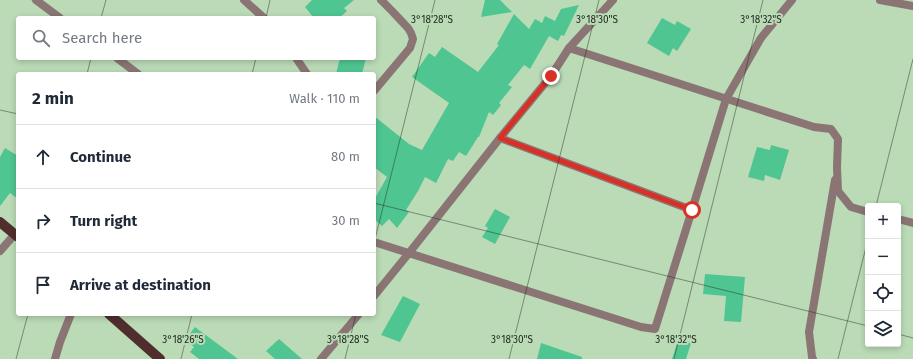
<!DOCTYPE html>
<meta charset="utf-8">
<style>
body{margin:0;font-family:"Fira Sans",sans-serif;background:#f2f2f3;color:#1f2937}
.controls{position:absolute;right:12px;bottom:12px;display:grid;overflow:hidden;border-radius:4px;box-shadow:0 2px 6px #0003}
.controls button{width:36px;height:36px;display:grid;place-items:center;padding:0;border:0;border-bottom:1px solid #e0e1e3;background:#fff;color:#1f2937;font:20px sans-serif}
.stop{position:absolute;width:12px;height:12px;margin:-9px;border:3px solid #d93025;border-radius:50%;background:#fff}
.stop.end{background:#d93025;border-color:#fff;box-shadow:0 1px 4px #0008}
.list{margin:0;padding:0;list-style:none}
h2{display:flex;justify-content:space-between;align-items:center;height:52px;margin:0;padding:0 16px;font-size:17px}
h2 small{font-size:13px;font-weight:400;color:#747a83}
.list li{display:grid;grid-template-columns:26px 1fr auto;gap:12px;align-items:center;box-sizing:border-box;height:64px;padding:0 16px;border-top:1px solid #e0e1e3}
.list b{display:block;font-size:15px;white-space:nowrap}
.list em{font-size:13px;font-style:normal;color:#747a83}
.icon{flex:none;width:22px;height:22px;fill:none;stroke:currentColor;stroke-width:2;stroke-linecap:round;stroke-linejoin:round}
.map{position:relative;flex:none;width:913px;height:359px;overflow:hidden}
.search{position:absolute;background:#fff;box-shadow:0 2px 6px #0003;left:16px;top:16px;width:360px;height:44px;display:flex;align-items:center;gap:10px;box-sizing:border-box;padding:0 14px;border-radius:4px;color:#747a83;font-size:15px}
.panel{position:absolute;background:#fff;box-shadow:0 2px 6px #0003;left:16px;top:72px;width:360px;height:244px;border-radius:4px}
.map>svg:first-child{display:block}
.building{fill:#4fc591}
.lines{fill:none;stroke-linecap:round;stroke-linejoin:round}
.minor{stroke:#8a7574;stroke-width:8}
.primary{stroke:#4f2e2d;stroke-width:10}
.route{stroke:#d93025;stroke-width:5}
.ticks{fill:none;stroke:#1e2a1d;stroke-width:1;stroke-opacity:0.45}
.ticks-label{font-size:10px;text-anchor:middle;fill:#1e2a1d;stroke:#bbdab6;stroke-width:4;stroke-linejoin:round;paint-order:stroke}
</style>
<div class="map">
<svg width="913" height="359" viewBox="0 0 913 359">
<rect width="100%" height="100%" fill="#bbdab6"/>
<g class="building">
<path d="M312 0H354L344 8 347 11 339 18H314L305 7Z"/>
<path d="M485 0H500L512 12 481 17Z"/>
<path d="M579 5 564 36 561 35 558 41 549 36 530 69 524 65 508 85 512 87 499 103 501 105 493 115 489 112 479 137H478L466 156 459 152 453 161 448 159 436 183 425 177 418 191 406 210 409 212 397 228 389 219 382 226 374 219V200L387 177 374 167V116L409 144 422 150 449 103 412 77 429 53 435 57 442 47 478 72 499 45 497 44 514 14 529 29 535 19 542 23 545 16 555 21 561 9Z"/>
<path d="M662 18 675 25 677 21 691 29 677 51 673 48 669 56 647 43Z"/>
<path d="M340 58H366L362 74H336Z"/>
<path d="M771 145 789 150 780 180 765 175 764 181 748 177 757 147 770 150Z"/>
<path d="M5 148 18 156V199L10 193 0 206V157Z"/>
<path d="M495 209 510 217 495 244 482 237 488 228 485 226Z"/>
<path d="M705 274 745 277 741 322 724 321 726 296 703 294Z"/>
<path d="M403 296 420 304 400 342 381 335Z"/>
<path d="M195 327 207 336 238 359H199L190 352 194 347 185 340Z"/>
<path d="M279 339 302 359H275L266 351Z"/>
<path d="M678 340 691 343 686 359H672Z"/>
<path d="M541 343 582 357V359H537Z"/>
</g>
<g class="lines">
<g class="minor">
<path d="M36 0 60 18"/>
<path d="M244 0 264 18"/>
<path d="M880 0 913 6"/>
<path d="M569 48 814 127 831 129 838 139 837 167 838 191 851 207 868 212"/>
<path d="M117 58 138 74"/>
<path d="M296 58 307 74"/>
<path d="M374 91 410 48 413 39 411 33 408 28 392 11 381 0"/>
<path d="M500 138 692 210 726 99 761 38 792 0"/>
<path d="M898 219 913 223"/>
<path d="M374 242 641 327 655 329 692 210"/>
<path d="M0 251 15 234"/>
<path d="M374 296 409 253 500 138 551 76 569 48 613 0"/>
<path d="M55 359 60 342 71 314"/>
<path d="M321 359 359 314"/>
<path d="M813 359 812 357 809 332 835 180"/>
</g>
<g class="primary">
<path d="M0 222 18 237"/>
<path d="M109 314 160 359"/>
</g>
</g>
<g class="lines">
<path class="route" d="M551 76 500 138 692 210"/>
</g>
<path class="ticks" d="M101 18 106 0M266 18 270 0M87 74 91 58M252 74 256 58M0 110 18 114M374 203 868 326M876 206 913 59M374 243 435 0M898 334 913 338M16 359 28 314M181 359 192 314M345 359 356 314M509 359 599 0M674 359 763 0M838 359 868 239"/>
<g class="ticks-label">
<text x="432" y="23">3°18'28"S</text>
<text x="597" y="23">3°18'30"S</text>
<text x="761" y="23">3°18'32"S</text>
<text x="183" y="343">3°18'26"S</text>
<text x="348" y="343">3°18'28"S</text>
<text x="512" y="343">3°18'30"S</text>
<text x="676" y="343">3°18'32"S</text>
</g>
</svg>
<div class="controls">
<button>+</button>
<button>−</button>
<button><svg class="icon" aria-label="locate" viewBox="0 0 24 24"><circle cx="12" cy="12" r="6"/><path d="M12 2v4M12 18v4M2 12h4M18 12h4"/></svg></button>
<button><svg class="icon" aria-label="layers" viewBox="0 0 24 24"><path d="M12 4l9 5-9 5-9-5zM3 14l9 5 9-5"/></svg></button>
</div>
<div class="stop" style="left:692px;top:210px"></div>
<div class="stop end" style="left:551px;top:76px"></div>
<div class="search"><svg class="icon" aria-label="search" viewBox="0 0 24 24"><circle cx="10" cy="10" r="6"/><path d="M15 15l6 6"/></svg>Search here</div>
<section class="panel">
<h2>2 min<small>Walk · 110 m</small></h2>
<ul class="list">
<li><svg class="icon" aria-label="ahead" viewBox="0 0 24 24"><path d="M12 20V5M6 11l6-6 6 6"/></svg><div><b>Continue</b></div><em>80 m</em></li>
<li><svg class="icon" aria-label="right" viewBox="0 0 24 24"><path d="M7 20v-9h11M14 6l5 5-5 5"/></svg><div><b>Turn right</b></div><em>30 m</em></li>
<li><svg class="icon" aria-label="arrive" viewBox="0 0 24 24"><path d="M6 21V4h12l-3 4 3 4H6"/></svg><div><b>Arrive at destination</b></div></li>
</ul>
</section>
</div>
